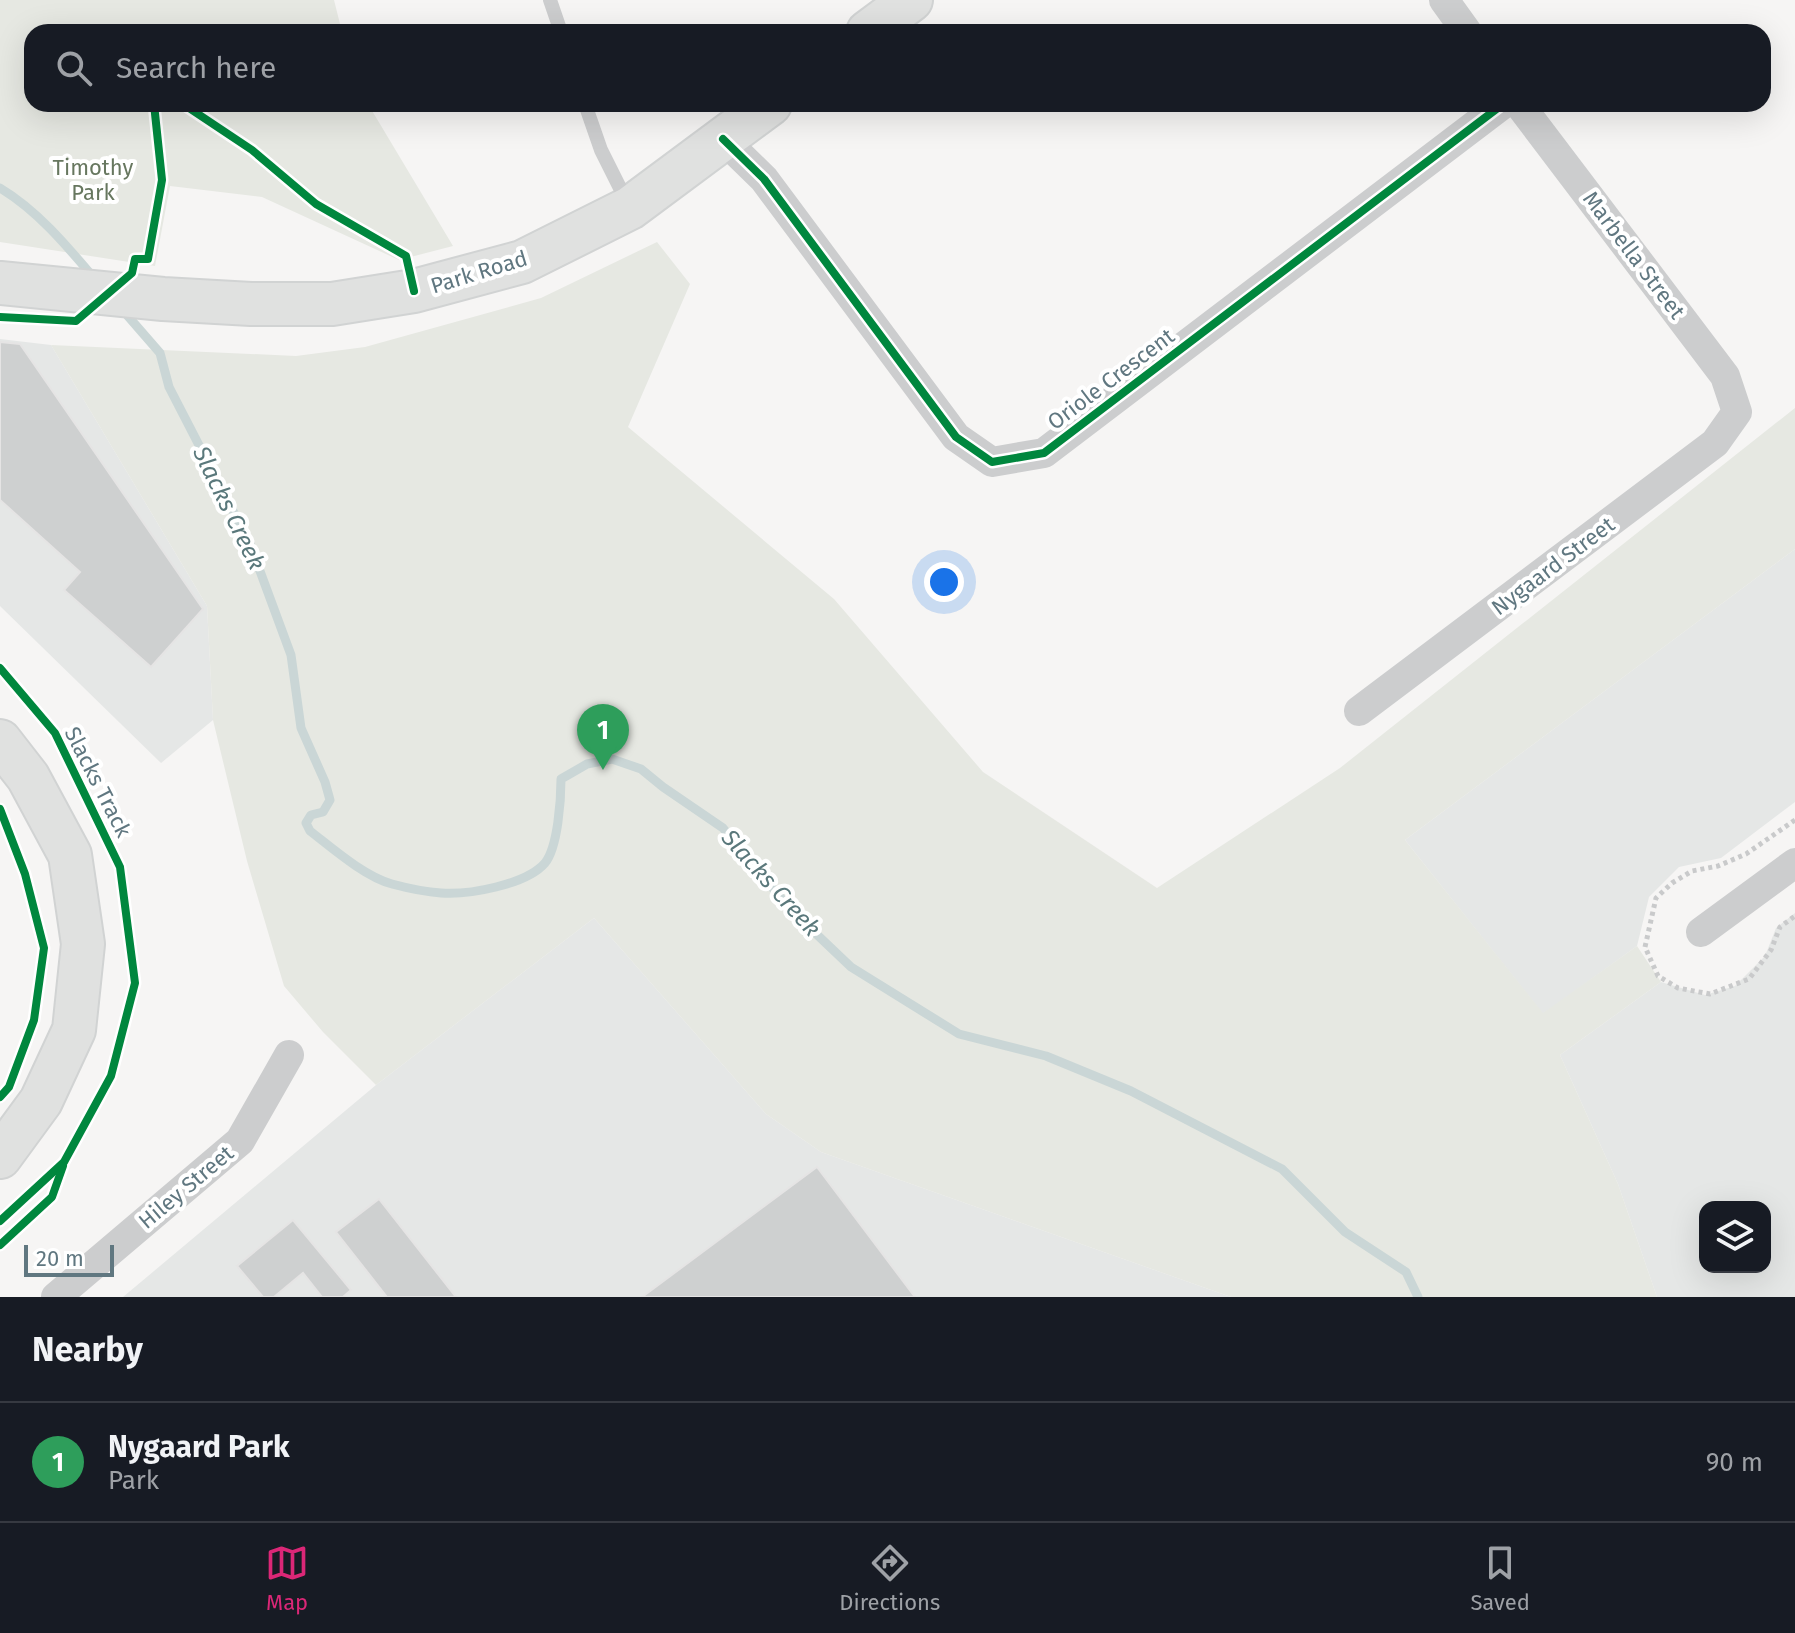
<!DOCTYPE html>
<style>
body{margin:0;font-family:"Fira Sans",sans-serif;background:#20242c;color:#f1f3f6}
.controls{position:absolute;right:24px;bottom:24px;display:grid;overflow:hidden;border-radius:16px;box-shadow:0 8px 32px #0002}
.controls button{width:72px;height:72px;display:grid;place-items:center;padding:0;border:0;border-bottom:2px solid #363941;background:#171b24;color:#f1f3f6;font:40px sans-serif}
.scale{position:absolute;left:24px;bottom:20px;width:90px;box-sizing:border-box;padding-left:8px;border:4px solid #607780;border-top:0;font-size:22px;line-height:28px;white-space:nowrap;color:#607780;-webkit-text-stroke:6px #fff;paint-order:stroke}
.you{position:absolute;left:944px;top:582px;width:28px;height:28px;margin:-20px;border:6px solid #fff;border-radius:50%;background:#1a73e8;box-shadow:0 0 0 12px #1a73e833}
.badge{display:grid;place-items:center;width:52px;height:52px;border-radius:50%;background:#db2777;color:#fff;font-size:26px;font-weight:700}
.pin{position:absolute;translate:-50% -66px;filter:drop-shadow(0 2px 4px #0008)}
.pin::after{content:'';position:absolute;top:42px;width:28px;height:24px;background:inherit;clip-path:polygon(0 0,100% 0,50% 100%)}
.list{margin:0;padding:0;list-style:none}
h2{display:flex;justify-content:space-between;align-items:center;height:104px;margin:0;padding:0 32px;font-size:34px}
h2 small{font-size:26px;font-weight:400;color:#9ea1a6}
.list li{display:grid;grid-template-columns:52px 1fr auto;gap:24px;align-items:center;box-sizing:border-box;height:120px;padding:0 32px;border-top:2px solid #363941}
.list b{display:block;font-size:30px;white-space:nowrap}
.list p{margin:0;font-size:26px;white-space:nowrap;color:#9ea1a6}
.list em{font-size:26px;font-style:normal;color:#9ea1a6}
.icon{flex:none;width:44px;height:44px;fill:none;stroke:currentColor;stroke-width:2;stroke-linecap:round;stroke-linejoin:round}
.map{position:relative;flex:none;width:1795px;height:1297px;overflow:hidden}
.search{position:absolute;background:#171b24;box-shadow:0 8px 32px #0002;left:24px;right:24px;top:24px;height:88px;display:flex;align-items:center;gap:20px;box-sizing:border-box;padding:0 28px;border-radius:24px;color:#9ea1a6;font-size:30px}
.sheet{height:224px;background:#171b24}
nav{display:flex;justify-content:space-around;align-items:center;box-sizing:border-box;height:112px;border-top:2px solid #363941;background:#171b24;font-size:22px;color:#9ea1a6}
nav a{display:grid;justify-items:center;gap:4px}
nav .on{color:#db2777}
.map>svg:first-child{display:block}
.built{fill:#e5e7e6;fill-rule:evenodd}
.green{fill:#e6e8e2}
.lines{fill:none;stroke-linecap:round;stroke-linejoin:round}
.stream{stroke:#cad6d6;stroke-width:9}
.building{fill:#ced0d0;stroke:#e5e4e4;stroke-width:2}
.secondary-casing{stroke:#d1d3d3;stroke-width:46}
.path{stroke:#c9cacb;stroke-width:5;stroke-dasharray:4 4;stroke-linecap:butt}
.lane{stroke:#cccdce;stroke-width:14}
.street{stroke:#cccdce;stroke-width:30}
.secondary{stroke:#e0e1e0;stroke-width:42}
.cycleway-casing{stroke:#fff;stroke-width:13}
.cycleway{stroke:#00873e;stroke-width:8}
.labels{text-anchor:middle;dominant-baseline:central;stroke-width:8;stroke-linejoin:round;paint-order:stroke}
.park-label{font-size:22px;fill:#67775f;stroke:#fff}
.street-label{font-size:22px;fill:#607780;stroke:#fff}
.water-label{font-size:24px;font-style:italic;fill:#5a787b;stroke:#fff}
</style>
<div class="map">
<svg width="1795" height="1297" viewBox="0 0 1795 1297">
<rect width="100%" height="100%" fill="#f6f5f4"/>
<g class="built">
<path d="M0 339 51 345 207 606 213 720 161 763 0 606Z"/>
<path d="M1795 549V802L1721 858 1679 867 1649 897 1637 946 1543 1014 1405 840Z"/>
<path d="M1795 913V1297H1657L1618 1184 1560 1055 1661 982 1705 995 1735 986 1765 956 1776 928ZM1705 1207H1765V1267H1705Z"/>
<path d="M594 918 766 1114 821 1152 1231 1297H123L376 1085Z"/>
</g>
<g class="green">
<path d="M0 0H334L342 32H32V104H368L453 246 399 260 262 197 170 186 155 266 0 242Z"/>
<path d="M657 242 690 284 628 427 834 599 983 772 1157 888 1340 768 1795 408V549L1405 840 1543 1013 1637 946 1661 982 1560 1055 1618 1184 1657 1297H1231L821 1152 766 1114 594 918 376 1085 323 1032 284 986 247 861 213 720 207 606 51 345 296 356 365 347 541 298Z"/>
</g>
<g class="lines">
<g class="stream">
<path d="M0 188C37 210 67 246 94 278"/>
<path d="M120 307 160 353 169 387 250 544 291 655 301 728 325 782 330 800 323 812 311 815 306 823 310 831C332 848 365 877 392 884 407 888 425 892 441 893 468 895 526 885 545 863 558 847 561 799 561 779L587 764 612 759 641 769 663 787 723 828 790 909 851 967 959 1034 1046 1056 1131 1091 1282 1169 1345 1232 1406 1272 1418 1297"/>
</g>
</g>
<g class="building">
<path d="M0 342 20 344 203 609 151 667 64 590 80 572 0 500Z"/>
<path d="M817 1167 915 1297H642Z"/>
<path d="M379 1199 456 1297H387L336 1232Z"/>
<path d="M293 1220 351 1290 343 1297H322L303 1273 274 1297H263L237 1266Z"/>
</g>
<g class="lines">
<g class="secondary-casing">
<g id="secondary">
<path d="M868 32 911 0"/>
<path d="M0 283 163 299 251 304H332L414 291 522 262 630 208 770 104"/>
<path d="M0 741 28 777 70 855 83 944 74 1030 41 1101 0 1157"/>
</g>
</g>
<path class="path" d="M1795 820 1746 854 1718 866 1692 871 1672 883 1656 898 1645 947 1658 976 1678 988 1710 994 1749 979 1771 950 1780 927 1795 916"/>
<g class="lane">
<path d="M550 0 561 32"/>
<path d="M585 104 601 150 629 206"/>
</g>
<g class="street">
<path d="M1444 0 1467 32"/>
<path d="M723 139 764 179 956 437 992 462 1044 453 1503 104"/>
<path d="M1359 711 1715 443 1737 412 1725 376 1519 104"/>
<path d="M1701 932 1795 863"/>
<path d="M56 1297 240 1141 289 1055"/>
</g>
<use href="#secondary" class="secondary"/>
<g class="cycleway-casing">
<g id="cycleway">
<path d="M183 104 252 150 316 204 406 256 414 291"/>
<path d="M723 139 764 179 956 437 992 462 1044 453 1503 104"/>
<path d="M0 317 76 321 132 273 135 259H148L162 180 154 104"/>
<path d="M0 668 55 733 120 867 135 983 111 1076 64 1162 0 1221"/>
<path d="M0 809 25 874 44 948 34 1020 9 1087 0 1097"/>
<path d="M0 1245 52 1197 63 1166"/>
</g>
</g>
<use href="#cycleway" class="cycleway"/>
</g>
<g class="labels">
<g class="park-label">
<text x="93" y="167">Timothy<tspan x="93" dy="25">Park</tspan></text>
</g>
<g class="street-label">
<text transform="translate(1634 255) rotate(53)">Marbella Street</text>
<text transform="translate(479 272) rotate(-17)">Park Road</text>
<text transform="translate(1111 379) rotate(-37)">Oriole Crescent</text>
<text transform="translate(1553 566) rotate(-37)">Nygaard Street</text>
<text transform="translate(98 782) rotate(63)">Slacks Track</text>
<text transform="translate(186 1187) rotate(-40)">Hiley Street</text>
</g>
<g class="water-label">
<text transform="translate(229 508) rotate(64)">Slacks Creek</text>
<text transform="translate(771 883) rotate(48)">Slacks Creek</text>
</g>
</g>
</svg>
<div class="controls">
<button><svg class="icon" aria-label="layers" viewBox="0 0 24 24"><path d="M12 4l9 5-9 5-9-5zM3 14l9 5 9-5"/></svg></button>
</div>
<div class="scale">20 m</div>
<div class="you"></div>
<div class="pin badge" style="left:603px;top:770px;background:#2e9e5b">1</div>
<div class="search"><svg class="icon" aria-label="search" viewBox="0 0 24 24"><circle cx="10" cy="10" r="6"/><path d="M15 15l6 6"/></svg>Search here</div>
</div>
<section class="sheet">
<h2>Nearby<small></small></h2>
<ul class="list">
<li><span class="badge" style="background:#2e9e5b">1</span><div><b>Nygaard Park</b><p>Park</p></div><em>90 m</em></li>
</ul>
</section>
<nav>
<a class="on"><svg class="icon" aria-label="map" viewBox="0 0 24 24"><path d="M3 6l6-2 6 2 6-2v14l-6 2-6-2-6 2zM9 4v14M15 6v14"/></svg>Map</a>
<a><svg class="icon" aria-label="directions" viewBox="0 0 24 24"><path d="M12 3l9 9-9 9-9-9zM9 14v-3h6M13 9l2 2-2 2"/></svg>Directions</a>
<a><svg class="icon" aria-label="saved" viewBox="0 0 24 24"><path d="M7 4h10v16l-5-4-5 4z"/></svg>Saved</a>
</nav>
